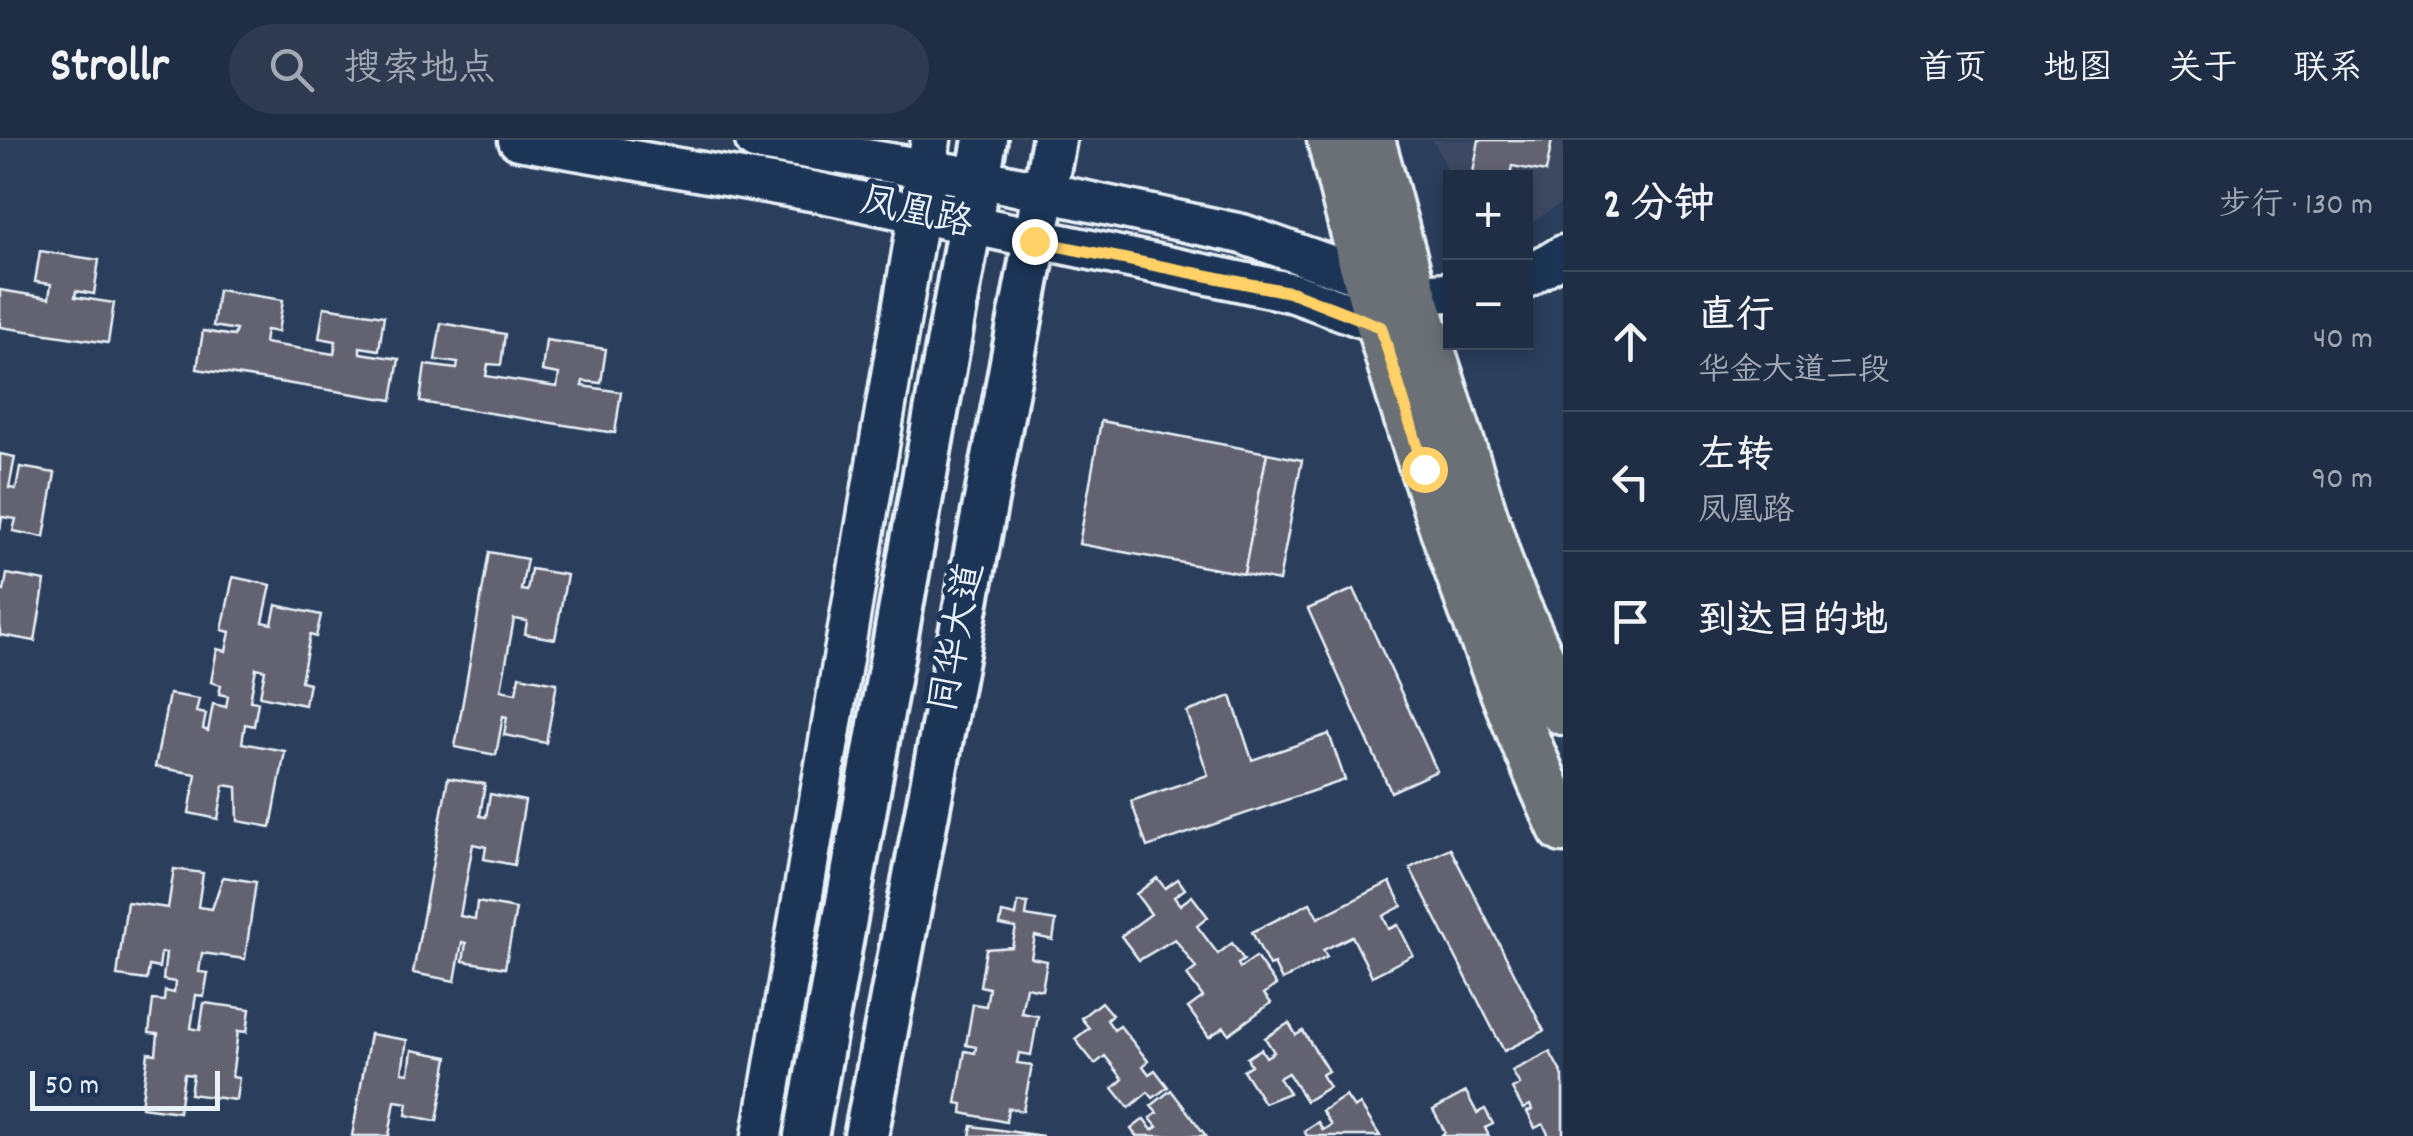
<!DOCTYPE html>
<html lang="zh">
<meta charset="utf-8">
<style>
body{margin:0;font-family:Dekko,"LXGW WenKai TC",sans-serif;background:#2d3a50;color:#f1f3f6}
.controls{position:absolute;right:30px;top:30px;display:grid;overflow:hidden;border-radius:0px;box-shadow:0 5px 15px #0003}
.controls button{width:90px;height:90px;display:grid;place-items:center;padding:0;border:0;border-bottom:2px solid #3d4a5e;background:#202e45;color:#f1f3f6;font:50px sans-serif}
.scale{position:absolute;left:30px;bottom:25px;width:190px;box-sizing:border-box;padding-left:10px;border:5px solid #e8f1f8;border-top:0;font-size:28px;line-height:35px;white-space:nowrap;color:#e8f1f8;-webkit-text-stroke:8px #1d3557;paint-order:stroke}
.stop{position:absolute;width:30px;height:30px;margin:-22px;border:8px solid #ffd166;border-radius:50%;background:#fff}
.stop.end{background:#ffd166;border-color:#fff;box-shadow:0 2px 10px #0008}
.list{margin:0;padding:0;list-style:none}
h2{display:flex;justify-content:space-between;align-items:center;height:130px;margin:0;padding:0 40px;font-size:42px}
h2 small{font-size:32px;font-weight:400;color:#a2a8b3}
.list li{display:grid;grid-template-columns:65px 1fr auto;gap:30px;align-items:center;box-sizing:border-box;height:140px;padding:0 40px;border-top:2px solid #3d4a5e}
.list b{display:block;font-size:38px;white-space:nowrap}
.list p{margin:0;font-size:32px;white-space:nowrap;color:#a2a8b3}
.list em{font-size:32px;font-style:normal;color:#a2a8b3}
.icon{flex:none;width:55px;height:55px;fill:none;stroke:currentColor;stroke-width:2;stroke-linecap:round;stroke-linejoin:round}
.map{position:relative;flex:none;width:1563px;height:996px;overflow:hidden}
header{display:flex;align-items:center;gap:60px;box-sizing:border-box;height:140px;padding:0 50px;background:#202e45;border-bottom:2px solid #3d4a5e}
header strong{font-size:48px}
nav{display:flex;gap:55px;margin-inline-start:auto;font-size:35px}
.search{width:700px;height:90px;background:#2d3a50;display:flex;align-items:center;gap:25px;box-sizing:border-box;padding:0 35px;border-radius:55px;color:#a2a8b3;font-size:38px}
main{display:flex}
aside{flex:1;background:#202e45}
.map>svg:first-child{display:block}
.built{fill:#3c4962}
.building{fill:#64626f;stroke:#e8f1f8;stroke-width:2.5}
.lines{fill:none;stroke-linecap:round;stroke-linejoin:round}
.tertiary-casing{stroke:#e8f1f8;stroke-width:45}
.secondary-casing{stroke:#e8f1f8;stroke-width:50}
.primary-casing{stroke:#e8f1f8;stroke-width:55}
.tertiary{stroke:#1d3557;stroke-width:38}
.secondary{stroke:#1d3557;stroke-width:42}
.primary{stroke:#6b7074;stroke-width:48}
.route{stroke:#ffd166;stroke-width:12}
.labels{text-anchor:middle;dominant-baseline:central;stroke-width:10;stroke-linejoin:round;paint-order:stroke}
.street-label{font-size:38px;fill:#e8f1f8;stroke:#1d3557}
</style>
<header>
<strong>Strollr</strong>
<div class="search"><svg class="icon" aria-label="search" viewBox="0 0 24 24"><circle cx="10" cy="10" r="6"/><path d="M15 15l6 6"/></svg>搜索地点</div>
<nav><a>首页</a><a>地图</a><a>关于</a><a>联系</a></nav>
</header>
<main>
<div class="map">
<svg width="1563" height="996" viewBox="0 0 1563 996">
<rect width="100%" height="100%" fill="#2b3e5c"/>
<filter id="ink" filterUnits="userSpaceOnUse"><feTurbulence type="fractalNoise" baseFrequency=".01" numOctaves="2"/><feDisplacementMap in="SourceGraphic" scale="20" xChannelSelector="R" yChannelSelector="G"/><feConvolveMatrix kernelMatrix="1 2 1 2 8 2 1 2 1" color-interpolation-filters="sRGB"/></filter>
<g filter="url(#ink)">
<path class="built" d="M1433 0H1563V62L1526 86V38L1451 37Z"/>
<g class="building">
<path d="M1479 0H1552L1546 32 1512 26 1510 35 1524 38H1472Z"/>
<path d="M40 111 99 120 94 154 76 151 75 157 114 163 108 203 0 187V150L49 158 51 144 35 142Z"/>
<path d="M218 150 283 160 278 192 266 190 264 203 334 214 336 201 319 198 324 167 384 176 379 210 360 207V213L399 219 392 260 197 229 203 191 234 196 236 190 213 186Z"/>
<path d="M441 183 505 194 501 225 488 224 486 236 557 247 559 234 542 231 546 200 606 209 601 243 583 241 582 246 621 252 615 293 420 262 425 225 457 229 458 223 435 220Z"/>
<path d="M1101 281 1267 313 1244 434 1079 404Z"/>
<path d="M1267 313 1302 320 1279 441 1244 434Z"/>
<path d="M0 314 15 317 9 348 16 349 20 327 55 333 44 397 13 391 16 379 2 377 0 390Z"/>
<path d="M489 412 527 419 521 450 527 451 531 429 567 435 555 499 525 494 527 481 514 479 501 550 516 553 519 536 557 543 546 603 504 595 507 577 503 576 496 615 455 607Z"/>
<path d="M7 434 45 441 35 501 0 495V450L4 451Z"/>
<path d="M233 437 271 445 263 482 272 484 276 465 321 475 316 497 310 495 301 541 309 543 305 565 260 556 265 530 256 528 250 561 258 562 254 586 245 584 242 603 285 611 271 687 238 681 237 647 224 645 218 679 189 673 196 634 155 627 169 554 199 559 196 572 206 574 203 589 208 591 213 564 226 567 228 556 219 554 221 545 211 542 217 509 226 511 230 492 222 490Z"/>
<path d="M1354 449 1437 631 1391 652 1308 469Z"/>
<path d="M1231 556 1252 620 1329 594 1345 640 1147 707 1131 661 1208 635 1187 572Z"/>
<path d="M448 638 485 644 480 676 486 677 490 654 525 661 514 725 484 719 486 707 473 704 460 776 475 779 477 762 516 769 505 828 463 821 466 803 462 802 455 841 413 833Z"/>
<path d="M1450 708 1544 891 1504 911 1410 728Z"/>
<path d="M174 729 203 733 198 767 212 769 223 737 256 742 245 819 202 813 199 832 208 833 204 856 196 855 191 888 200 890 204 863 250 869 247 892 238 891 232 937 239 938 236 960 190 954 193 935 184 934 179 972 141 967 148 913 156 914 158 894 149 893 153 860 164 861 165 851 174 853 175 842 163 840 166 813H161L159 828 149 826 147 840 117 836 127 762 168 768Z"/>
<path d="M1157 738 1165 748 1178 739 1185 749 1174 757 1180 765 1192 756 1208 777 1197 786 1218 814 1232 803 1244 820 1238 824 1240 828 1256 817 1276 845 1264 854 1271 863 1229 894 1224 887 1209 897 1188 868 1203 857 1187 835 1196 828 1175 799 1139 820 1121 796 1151 774 1136 754Z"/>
<path d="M1390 742 1402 766 1383 776 1389 789 1398 785 1413 815 1372 836 1352 796 1323 810 1327 817 1282 840 1274 824 1269 826 1252 792 1310 763 1318 778Z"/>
<path d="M1018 762 1028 763 1026 776 1056 781 1053 800 1035 796 1031 818 1047 821 1042 850 1026 847 1021 873 1038 876 1031 915 1019 913 1017 923 1032 925 1023 971 1008 968 1006 982 962 973 963 964 956 963 965 911 975 913 976 907 966 905 973 864 986 866 989 848 980 846 986 809 1012 807 1016 788 1000 785 1002 773 1016 776Z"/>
<path d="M1101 862 1112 875 1107 880 1114 890 1120 886 1148 921 1143 926 1149 934 1155 930 1168 947 1153 958 1148 952 1129 968 1113 948 1123 939 1105 916 1095 924 1075 899 1089 888 1081 878Z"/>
<path d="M1289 883 1296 895 1303 891 1328 931 1321 935 1329 947 1306 961 1288 933 1279 938 1289 953 1264 963 1243 930 1251 925 1247 918 1261 909 1266 917 1274 912 1265 898Z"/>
<path d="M370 894 407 900 402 932 409 933 412 910 448 917 437 981 406 975 408 963 395 961 389 996H352Z"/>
<path d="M1550 912 1563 936V996H1549L1543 984 1535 988 1527 972 1532 970 1530 965 1523 969 1512 949 1520 945 1512 931Z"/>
<path d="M1171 950 1206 996H1136L1131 989 1144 979 1152 990 1157 987 1150 978 1157 973 1151 966Z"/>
<path d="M1466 952 1477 973 1485 969 1493 984 1485 988 1489 996H1441L1445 992 1433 970Z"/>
<path d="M1346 956 1354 968 1360 964 1380 996H1307L1304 991 1318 982 1323 990 1331 985 1322 971Z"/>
<path d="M972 986 1043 996H970Z"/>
</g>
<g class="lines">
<g class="tertiary-casing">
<g id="tertiary">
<path d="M518 0 817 52 1294 153 1403 193"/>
<path d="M755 0 978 38 1242 94 1412 154 1450 152"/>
<path d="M1526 138 1563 115"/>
<path d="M762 996 931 0"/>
</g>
</g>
<g class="secondary-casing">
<g id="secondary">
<path d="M806 996 985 0"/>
<path d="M866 996 1054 0"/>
</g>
</g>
<g class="primary-casing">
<g id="primary">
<path d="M1332 0C1389 235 1463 467 1563 688"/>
<path d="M1370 0 1412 154 1503 439 1563 570"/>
</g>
</g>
<use href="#tertiary" class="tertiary"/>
<use href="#secondary" class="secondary"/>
<use href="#primary" class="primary"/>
</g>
</g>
<g class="lines" filter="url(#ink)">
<path class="route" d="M1034 101 1294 153 1381 187 1424 329"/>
</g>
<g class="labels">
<g class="street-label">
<text transform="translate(916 75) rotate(13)">凤凰路</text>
<text transform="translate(960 498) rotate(-79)">同华大道</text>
</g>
</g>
</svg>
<div class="controls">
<button>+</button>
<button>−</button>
</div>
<div class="scale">50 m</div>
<div class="stop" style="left:1424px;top:329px"></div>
<div class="stop end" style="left:1034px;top:101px"></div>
</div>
<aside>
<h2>2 分钟<small>步行 · 130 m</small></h2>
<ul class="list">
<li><svg class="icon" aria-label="ahead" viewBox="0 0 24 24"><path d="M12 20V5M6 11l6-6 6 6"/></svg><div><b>直行</b><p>华金大道二段</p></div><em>40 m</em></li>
<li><svg class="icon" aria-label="left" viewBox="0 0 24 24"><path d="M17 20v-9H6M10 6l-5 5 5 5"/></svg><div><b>左转</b><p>凤凰路</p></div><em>90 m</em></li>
<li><svg class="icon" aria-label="arrive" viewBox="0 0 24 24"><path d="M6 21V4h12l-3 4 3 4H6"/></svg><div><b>到达目的地</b></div></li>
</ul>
</aside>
</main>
